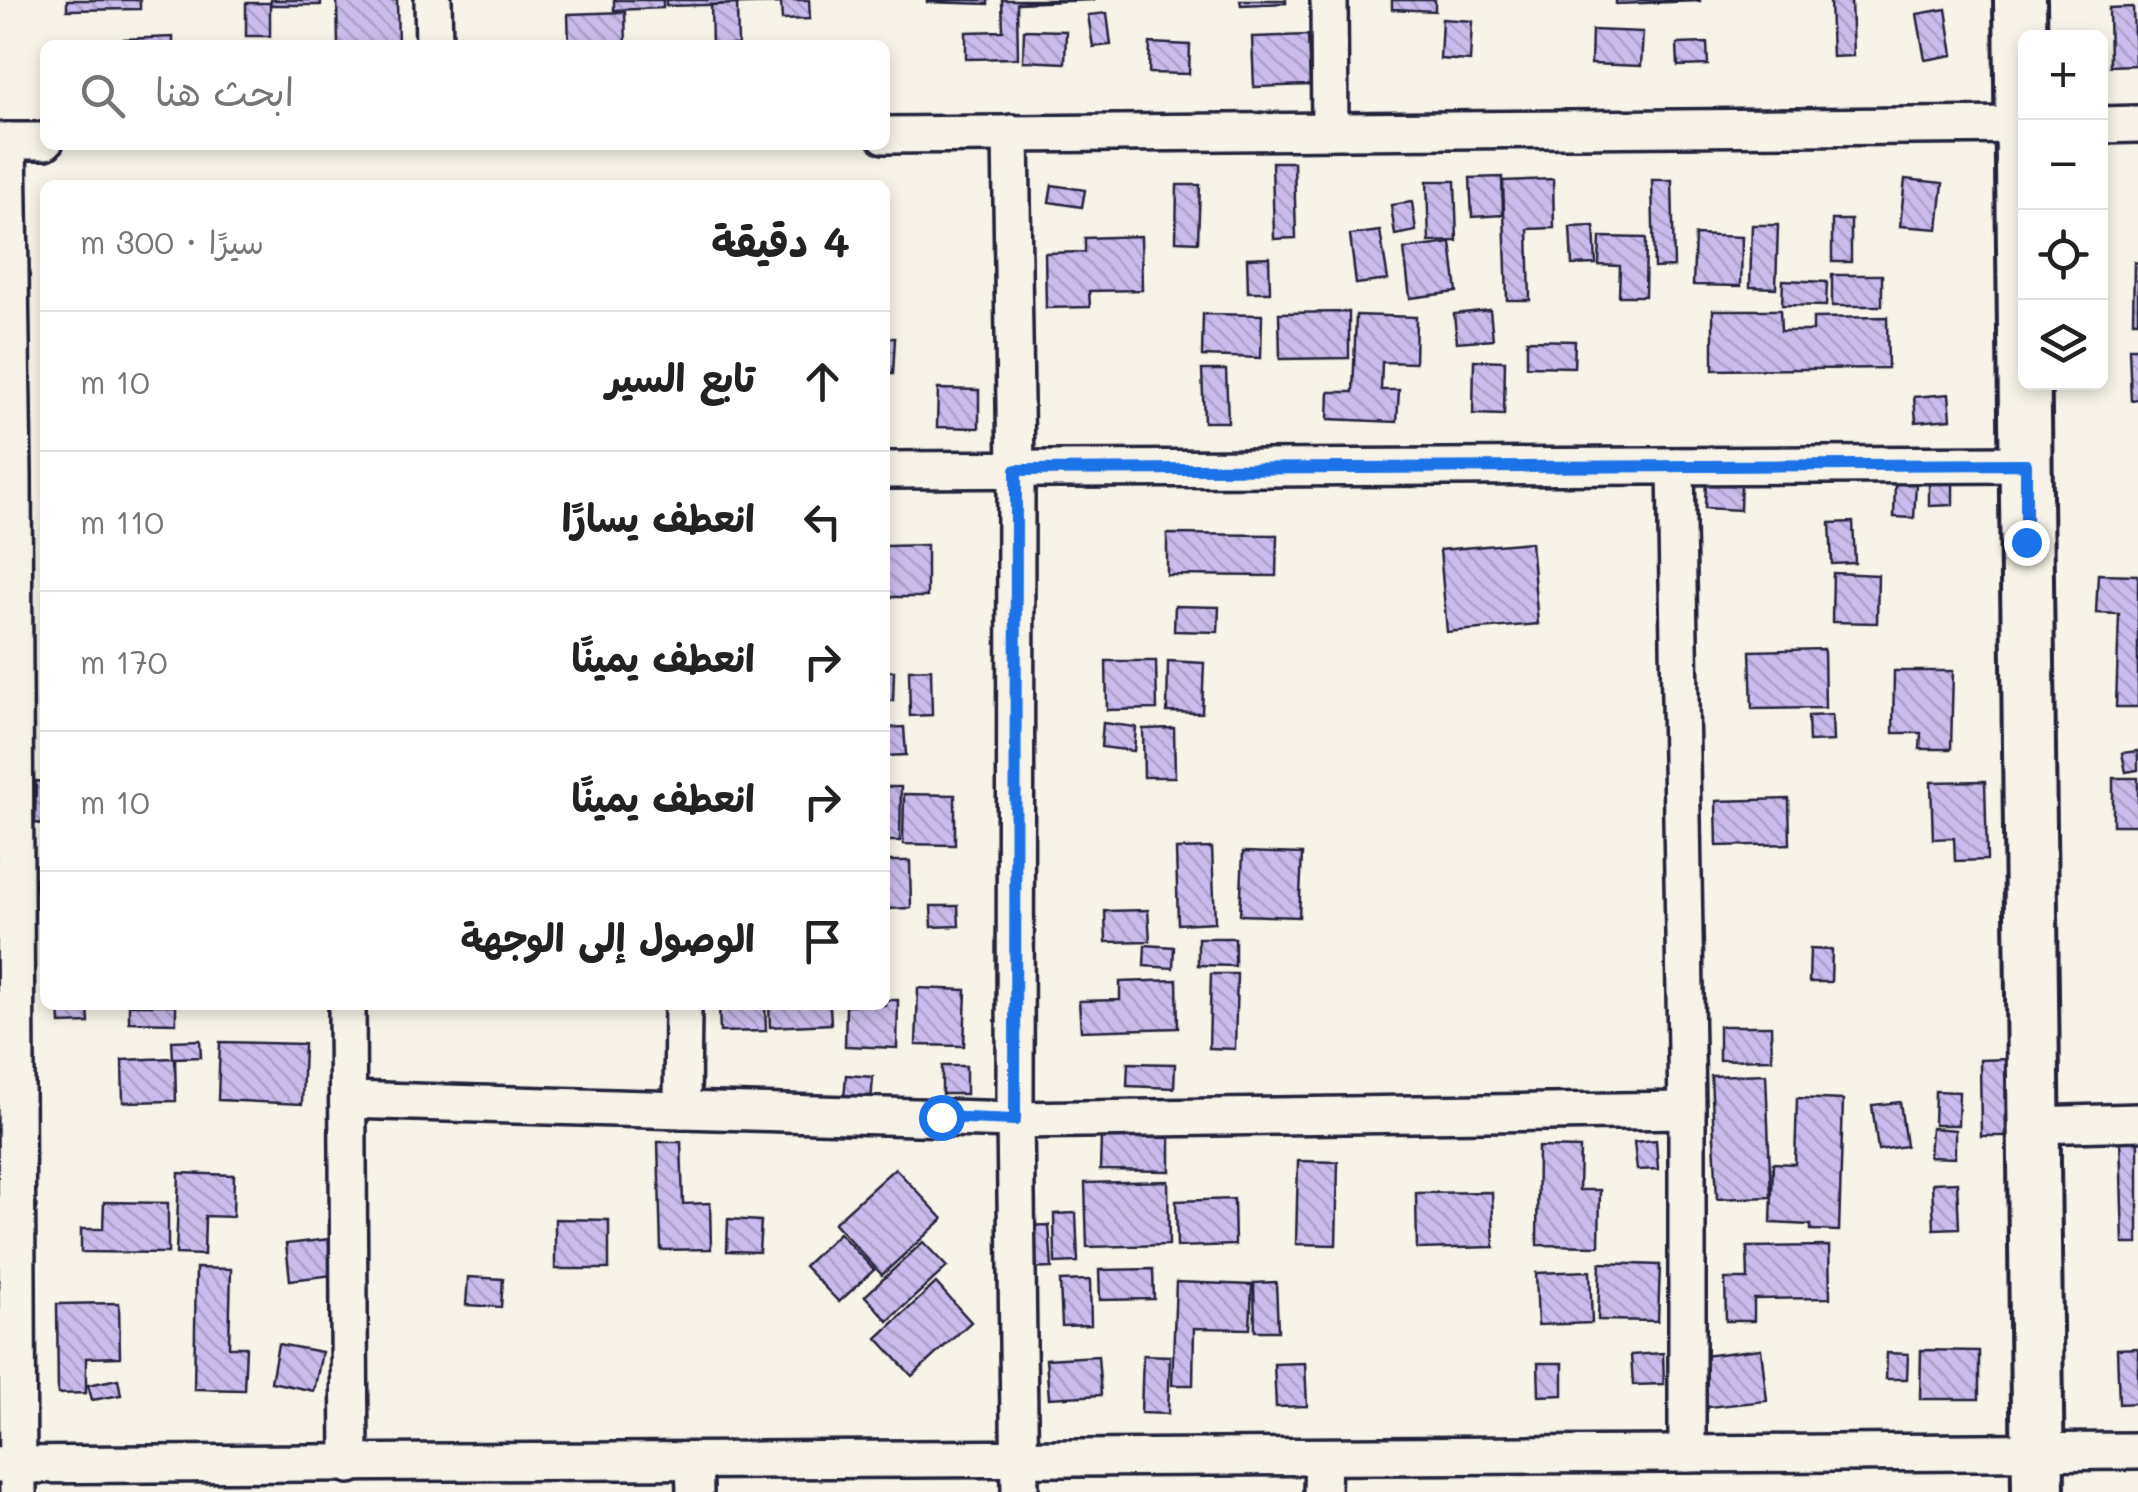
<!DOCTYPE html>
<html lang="ar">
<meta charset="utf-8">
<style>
body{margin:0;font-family:Mali,"Playpen Sans Arabic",sans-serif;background:#f6f6f6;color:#222;direction:rtl}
.controls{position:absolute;right:30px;top:30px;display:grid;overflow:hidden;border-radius:15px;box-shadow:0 5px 15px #0003}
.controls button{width:90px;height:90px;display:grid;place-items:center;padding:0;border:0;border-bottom:2px solid #e0e0e0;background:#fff;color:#222;font:50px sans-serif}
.stop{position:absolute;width:30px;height:30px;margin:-22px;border:8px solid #1a73e8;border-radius:50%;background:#fff}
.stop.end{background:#1a73e8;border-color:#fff;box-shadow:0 2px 10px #0008}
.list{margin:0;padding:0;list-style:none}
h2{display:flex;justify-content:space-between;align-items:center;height:130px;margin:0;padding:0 40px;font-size:42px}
h2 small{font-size:32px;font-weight:400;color:#767676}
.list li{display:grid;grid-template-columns:65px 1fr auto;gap:30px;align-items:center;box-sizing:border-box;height:140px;padding:0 40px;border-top:2px solid #e0e0e0}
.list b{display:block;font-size:38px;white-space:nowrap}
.list em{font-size:32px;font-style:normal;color:#767676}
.icon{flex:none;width:55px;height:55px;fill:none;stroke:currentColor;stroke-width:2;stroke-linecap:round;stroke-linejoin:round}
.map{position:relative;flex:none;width:2138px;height:1492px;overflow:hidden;direction:ltr}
.search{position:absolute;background:#fff;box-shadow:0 5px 15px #0003;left:40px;top:40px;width:850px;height:110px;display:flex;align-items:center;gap:25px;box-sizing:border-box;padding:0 35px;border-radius:15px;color:#767676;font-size:38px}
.panel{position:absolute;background:#fff;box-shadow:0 5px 15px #0003;left:40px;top:180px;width:850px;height:830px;border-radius:15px;direction:rtl}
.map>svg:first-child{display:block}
.building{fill:url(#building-back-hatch);stroke:#22223b;stroke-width:2.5}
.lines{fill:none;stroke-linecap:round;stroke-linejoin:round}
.street-casing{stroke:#22223b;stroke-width:42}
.secondary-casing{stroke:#22223b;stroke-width:58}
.street{stroke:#f7f3e8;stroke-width:35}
.secondary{stroke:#f7f3e8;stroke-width:50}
.route{stroke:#1a73e8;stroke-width:12}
</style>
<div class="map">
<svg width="2138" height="1492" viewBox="0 0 2138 1492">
<defs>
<pattern id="building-back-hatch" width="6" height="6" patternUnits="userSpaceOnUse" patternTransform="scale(2.5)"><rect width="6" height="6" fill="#cabbec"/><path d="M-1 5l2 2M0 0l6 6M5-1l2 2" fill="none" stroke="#ada0cb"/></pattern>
</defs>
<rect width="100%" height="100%" fill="#f7f3e8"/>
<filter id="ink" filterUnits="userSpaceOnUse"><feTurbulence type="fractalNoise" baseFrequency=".01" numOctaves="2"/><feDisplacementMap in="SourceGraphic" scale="20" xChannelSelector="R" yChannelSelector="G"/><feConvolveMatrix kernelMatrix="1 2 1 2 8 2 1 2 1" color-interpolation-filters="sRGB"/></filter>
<g filter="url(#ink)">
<g class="building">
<path d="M67 0H140V9L67 10Z"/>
<path d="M271 0H321V5H270Z"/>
<path d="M337 0H397L398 45H338Z"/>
<path d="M614 0H663V8L614 10Z"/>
<path d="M666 0H809L810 19 782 20 781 3 666 6Z"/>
<path d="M927 0H988V4L927 2Z"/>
<path d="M1002 0H1094L1017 3 1018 58 966 59V32L1003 31Z"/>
<path d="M1240 0H1286V3L1241 5Z"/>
<path d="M1392 0H1435V11L1392 9Z"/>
<path d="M1616 0H1700V1L1616 4Z"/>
<path d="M1830 0H1851L1853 56 1832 57Z"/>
<rect x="246" y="3" width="24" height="33"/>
<path d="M737 4 738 45H712L711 5Z"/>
<path d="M2133 7 2135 65 2110 66 2109 8Z"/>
<path d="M1946 9 1953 55 1925 60 1917 14Z"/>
<path d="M625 12 626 45H569L568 14Z"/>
<path d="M1107 13 1111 45 1093 47 1088 15Z"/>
<path d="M1442 19 1472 21 1470 61 1440 59Z"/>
<path d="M1024 30 1066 31 1065 63 1023 61Z"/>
<path d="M1592 30 1643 32 1641 66 1591 64Z"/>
<path d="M1308 35 1310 85 1254 87 1252 37Z"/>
<path d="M173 37V45H124V39Z"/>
<path d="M1150 43 1190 45 1189 74 1149 73Z"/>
<path d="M1707 43 1708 65 1678 66 1677 44Z"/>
<path d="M1272 162H1294L1296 238 1274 239Z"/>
<path d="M1502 177 1503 215 1472 217 1470 178Z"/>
<path d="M813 179 848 180V185H812Z"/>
<path d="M1553 179 1554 228 1528 229 1530 300H1507L1503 181Z"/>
<path d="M1905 179 1943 183 1938 229 1900 226Z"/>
<path d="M1652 180H1672L1674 267 1654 268Z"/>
<path d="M1427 181H1455L1457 241 1429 242Z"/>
<path d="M1052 185 1085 190 1082 207 1049 202Z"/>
<path d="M1177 185H1200L1198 242 1176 241Z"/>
<path d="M1412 202 1416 231 1395 235 1391 205Z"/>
<rect x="1832" y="220" width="19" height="42"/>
<path d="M1752 225H1778L1776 288 1750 287Z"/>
<path d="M1594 226 1596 264 1572 265 1570 227Z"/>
<path d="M1380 231 1388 280 1356 284 1350 235Z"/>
<path d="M1695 235 1742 237 1741 286 1693 285Z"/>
<path d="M1141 236 1142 290 1089 291 1090 307 1046 308 1045 253 1085 252V238Z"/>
<path d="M1600 237 1646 238 1645 296H1619L1620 266 1599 265Z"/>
<path d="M1451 243 1457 292 1410 298 1404 249Z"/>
<path d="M1269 257 1270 292H1248L1247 258Z"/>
<path d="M2134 262 2138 263V321H2133Z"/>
<rect x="1832" y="275" width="50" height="31"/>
<path d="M1783 280 1827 282 1826 306 1782 305Z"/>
<path d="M1490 310 1493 339 1457 342 1454 314Z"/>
<path d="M1713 310H1780L1781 331H1813V318L1887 317 1888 368 1713 370Z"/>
<path d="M1349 312V358L1280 359 1279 313Z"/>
<path d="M1203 314 1262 315 1261 358 1202 356Z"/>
<path d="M1356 315 1416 317 1415 363 1382 362 1381 390H1399L1397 422 1328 419 1329 392H1353Z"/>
<path d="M885 338H895L893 374H885Z"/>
<path d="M1527 340 1575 341 1574 367 1527 366Z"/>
<path d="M2129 348H2138V399L2131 400Z"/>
<path d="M1474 360 1505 361 1504 415 1473 414Z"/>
<path d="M1202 370H1226L1228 422H1204Z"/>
<path d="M938 389 979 390V428L937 427Z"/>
<path d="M1949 394 1951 419 1916 422 1914 397Z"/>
<path d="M1706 478 1741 480 1740 510 1705 508Z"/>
<path d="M1953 480V505L1929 506V481Z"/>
<path d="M1895 482 1916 484 1914 518 1894 517Z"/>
<path d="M1853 522 1855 563 1832 564 1830 523Z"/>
<path d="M1167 534 1277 535 1276 576 1167 575Z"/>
<path d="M1531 542 1538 624 1447 632 1440 550Z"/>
<path d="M927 545V597H885V546Z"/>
<path d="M1833 573 1878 575 1877 623 1832 622Z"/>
<path d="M2098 574 2138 575V707H2116L2119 614 2096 613Z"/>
<path d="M1175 606 1219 607 1218 632 1174 631Z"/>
<path d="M1824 649 1825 708 1752 709 1750 651Z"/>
<path d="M1106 661H1156L1157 709 1107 710Z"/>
<path d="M1168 661 1204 663 1202 713 1167 712Z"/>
<path d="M931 669 932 715 910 716 909 670Z"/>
<path d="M885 671H894L893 701 885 700Z"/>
<path d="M1894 671H1953L1951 749H1920L1921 733H1893Z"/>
<path d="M1832 715 1833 741 1809 742 1808 716Z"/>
<path d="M1103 723 1136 727 1134 751 1101 747Z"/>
<path d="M904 727 906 755 885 756V728Z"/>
<path d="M1174 728 1175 777H1144L1143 729Z"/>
<path d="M2138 751V770L2126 772 2122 753Z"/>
<rect x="2113" y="778" width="25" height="47"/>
<path d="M36 781 45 782V824L35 823Z"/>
<path d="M1985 781 1987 860 1955 861 1954 838 1933 839 1931 782Z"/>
<path d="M885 787H901L900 841H885Z"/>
<path d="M904 794 955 795V845L903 844Z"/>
<path d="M1789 799 1790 844 1717 846 1716 801Z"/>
<path d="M1212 848 1215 922 1178 924 1176 849Z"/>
<path d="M1243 852 1302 854 1299 917 1240 915Z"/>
<path d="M885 861H910L911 908 885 909Z"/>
<path d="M931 906H958L959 926 932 927Z"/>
<path d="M1148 910 1150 941 1106 942 1105 911Z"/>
<path d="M1198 938H1235V966L1198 965Z"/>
<path d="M1145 945 1174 947 1173 968 1144 966Z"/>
<path d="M1810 949 1832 950 1831 982H1809Z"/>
<path d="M1211 974H1237L1235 1049 1209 1048Z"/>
<path d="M1177 980 1178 1028 1081 1031 1079 1001 1120 1000V982Z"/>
<path d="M918 988 966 990 964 1046 916 1045Z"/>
<path d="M885 1000H898L897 1048 845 1046 846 1005H885Z"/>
<path d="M59 1005H88L89 1023 60 1024Z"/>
<path d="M129 1005H176V1023L129 1022Z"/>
<path d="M719 1005H765L766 1031 720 1032Z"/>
<path d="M769 1005H830L831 1024 770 1027Z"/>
<path d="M1719 1026H1771L1772 1059 1719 1060Z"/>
<path d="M200 1040 201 1057 175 1058 176 1101 123 1102 122 1060 173 1058 172 1041Z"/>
<path d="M220 1042 304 1044 302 1104 218 1100Z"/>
<path d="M2009 1059 2011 1136H1981L1980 1060Z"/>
<path d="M1128 1063 1175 1064 1174 1088 1127 1086Z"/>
<rect x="942" y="1066" width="24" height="28"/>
<path d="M1766 1074 1771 1197 1717 1199 1711 1076Z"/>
<path d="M846 1075 873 1077 871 1102 844 1099Z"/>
<path d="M1935 1091 1959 1092 1958 1125H1934Z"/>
<path d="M1797 1098 1843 1100 1839 1231 1811 1230V1225L1771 1223 1773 1163 1795 1164Z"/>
<path d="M1900 1102 1906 1146 1878 1150 1872 1105Z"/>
<path d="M1931 1128 1955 1130V1158L1929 1157Z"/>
<path d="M2138 1136V1244H2123L2120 1137Z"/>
<path d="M1101 1137 1170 1138V1171L1100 1170Z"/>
<path d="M1656 1140 1658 1169 1637 1170 1634 1142Z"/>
<path d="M658 1142H681L683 1204 710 1203 711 1249 661 1250Z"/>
<path d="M1538 1147 1580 1148 1579 1190H1600L1599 1246 1537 1245Z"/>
<path d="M1298 1161 1338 1162 1336 1245 1296 1244Z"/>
<path d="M895 1168 943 1219 882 1275 834 1223Z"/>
<path d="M179 1173 234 1175 233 1217 205 1216 204 1255 176 1254Z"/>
<path d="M1168 1181 1169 1245 1087 1247 1085 1183Z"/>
<path d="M1957 1182 1959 1228 1934 1229 1932 1183Z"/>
<path d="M1492 1192 1494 1247 1417 1249 1416 1193Z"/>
<path d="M1234 1199 1235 1245 1177 1247 1176 1201Z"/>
<path d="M104 1202 168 1203V1253L81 1252V1229H103Z"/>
<path d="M1076 1213 1078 1262 1055 1263 1054 1214Z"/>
<path d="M555 1219 609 1220V1269H555Z"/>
<path d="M728 1219 761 1221 759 1252 727 1251Z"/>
<path d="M1049 1225 1052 1268 1024 1269 1022 1226Z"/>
<path d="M839 1233 874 1270 839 1302 804 1266Z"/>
<path d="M330 1239 334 1275 290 1280 286 1244Z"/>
<path d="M923 1242 947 1267 888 1321 865 1296Z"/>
<path d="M1829 1246 1830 1298 1754 1299V1321H1726L1725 1279H1748L1747 1247Z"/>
<path d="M1600 1263 1660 1265 1658 1321 1598 1320Z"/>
<path d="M196 1268 231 1269 229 1347H246L244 1390 194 1389Z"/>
<path d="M1153 1269 1154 1299 1100 1300 1099 1270Z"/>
<path d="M1590 1271 1592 1323 1538 1325 1536 1273Z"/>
<path d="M468 1277 503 1279 501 1307 466 1305Z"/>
<path d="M1090 1280 1091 1325 1062 1326 1060 1281Z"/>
<path d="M1176 1282 1252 1285 1250 1329 1194 1328 1193 1385H1172Z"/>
<path d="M1276 1282 1278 1331H1255L1254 1283Z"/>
<path d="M936 1283 971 1322 912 1376 877 1338Z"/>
<path d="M119 1303 120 1357 86 1358V1393L58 1394 57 1304Z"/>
<path d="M278 1344 322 1352 314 1391 271 1382Z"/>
<path d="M2138 1348V1403L2119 1404 2117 1349Z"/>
<path d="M1761 1349 1767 1401 1699 1408 1694 1357Z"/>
<path d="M1921 1350 1979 1351V1399H1920Z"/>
<path d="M1663 1353 1664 1384 1633 1385 1631 1355Z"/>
<path d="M1887 1353 1908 1354 1907 1379H1886Z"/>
<path d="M1143 1355 1170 1356 1168 1414 1141 1413Z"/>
<path d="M1098 1356 1101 1395 1049 1398 1046 1359Z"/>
<path d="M1305 1363 1307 1406 1276 1407 1274 1364Z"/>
<path d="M1538 1363H1563V1395L1539 1396Z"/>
<path d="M118 1379 121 1395 92 1400 88 1385Z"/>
</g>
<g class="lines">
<g class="street-casing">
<g id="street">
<path d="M433 0 434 45"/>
<path d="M1329 0 1330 131"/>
<path d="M2100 125 2138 124"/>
<path d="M1011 133 1016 470 1015 1120 1020 1492"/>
<path d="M885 135 2026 125"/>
<path d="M0 141H45"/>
<path d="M8 141 13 474 18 1492"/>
<path d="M1676 466 1687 1110V1454"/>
<path d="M885 470 2026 464"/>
<path d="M347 1005 350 1465"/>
<path d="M348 1100 1015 1120 1687 1110"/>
<path d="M682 1110 683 1005"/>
<path d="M2034 1125 2138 1122"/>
<path d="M694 1461 695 1492"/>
<path d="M0 1465 2138 1451"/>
<path d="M1322 1492 1323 1457"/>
</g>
</g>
<g class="secondary-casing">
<path id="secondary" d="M2020 0 2038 1492"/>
</g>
<use href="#street" class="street"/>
<use href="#secondary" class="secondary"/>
</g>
</g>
<g class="lines" filter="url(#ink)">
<path class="route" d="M941 1117 1015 1120 1016 470 2026 464V542"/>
</g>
</svg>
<div class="controls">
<button>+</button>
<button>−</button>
<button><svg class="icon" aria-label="locate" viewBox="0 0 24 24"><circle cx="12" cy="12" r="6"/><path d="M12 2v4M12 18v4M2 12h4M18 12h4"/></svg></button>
<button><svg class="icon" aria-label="layers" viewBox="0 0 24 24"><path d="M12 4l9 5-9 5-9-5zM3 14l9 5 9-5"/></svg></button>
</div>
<div class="stop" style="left:941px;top:1117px"></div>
<div class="stop end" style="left:2026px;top:542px"></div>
<div class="search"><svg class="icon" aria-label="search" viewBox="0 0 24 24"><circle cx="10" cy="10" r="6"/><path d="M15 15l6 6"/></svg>ابحث هنا</div>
<section class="panel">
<h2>4 دقيقة<small>سيرًا · 300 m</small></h2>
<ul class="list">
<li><svg class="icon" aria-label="ahead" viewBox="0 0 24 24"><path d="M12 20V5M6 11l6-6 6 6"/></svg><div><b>تابع السير</b></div><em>10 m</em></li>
<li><svg class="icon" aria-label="left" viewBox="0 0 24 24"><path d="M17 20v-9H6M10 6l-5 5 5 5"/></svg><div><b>انعطف يسارًا</b></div><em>110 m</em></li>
<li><svg class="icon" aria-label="right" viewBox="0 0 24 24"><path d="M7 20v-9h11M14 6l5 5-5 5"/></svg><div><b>انعطف يمينًا</b></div><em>170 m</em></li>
<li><svg class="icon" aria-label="right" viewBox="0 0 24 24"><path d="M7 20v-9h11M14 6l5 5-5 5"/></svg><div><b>انعطف يمينًا</b></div><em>10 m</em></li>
<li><svg class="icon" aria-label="arrive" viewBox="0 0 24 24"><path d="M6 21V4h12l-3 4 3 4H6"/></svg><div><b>الوصول إلى الوجهة</b></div></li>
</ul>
</section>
</div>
